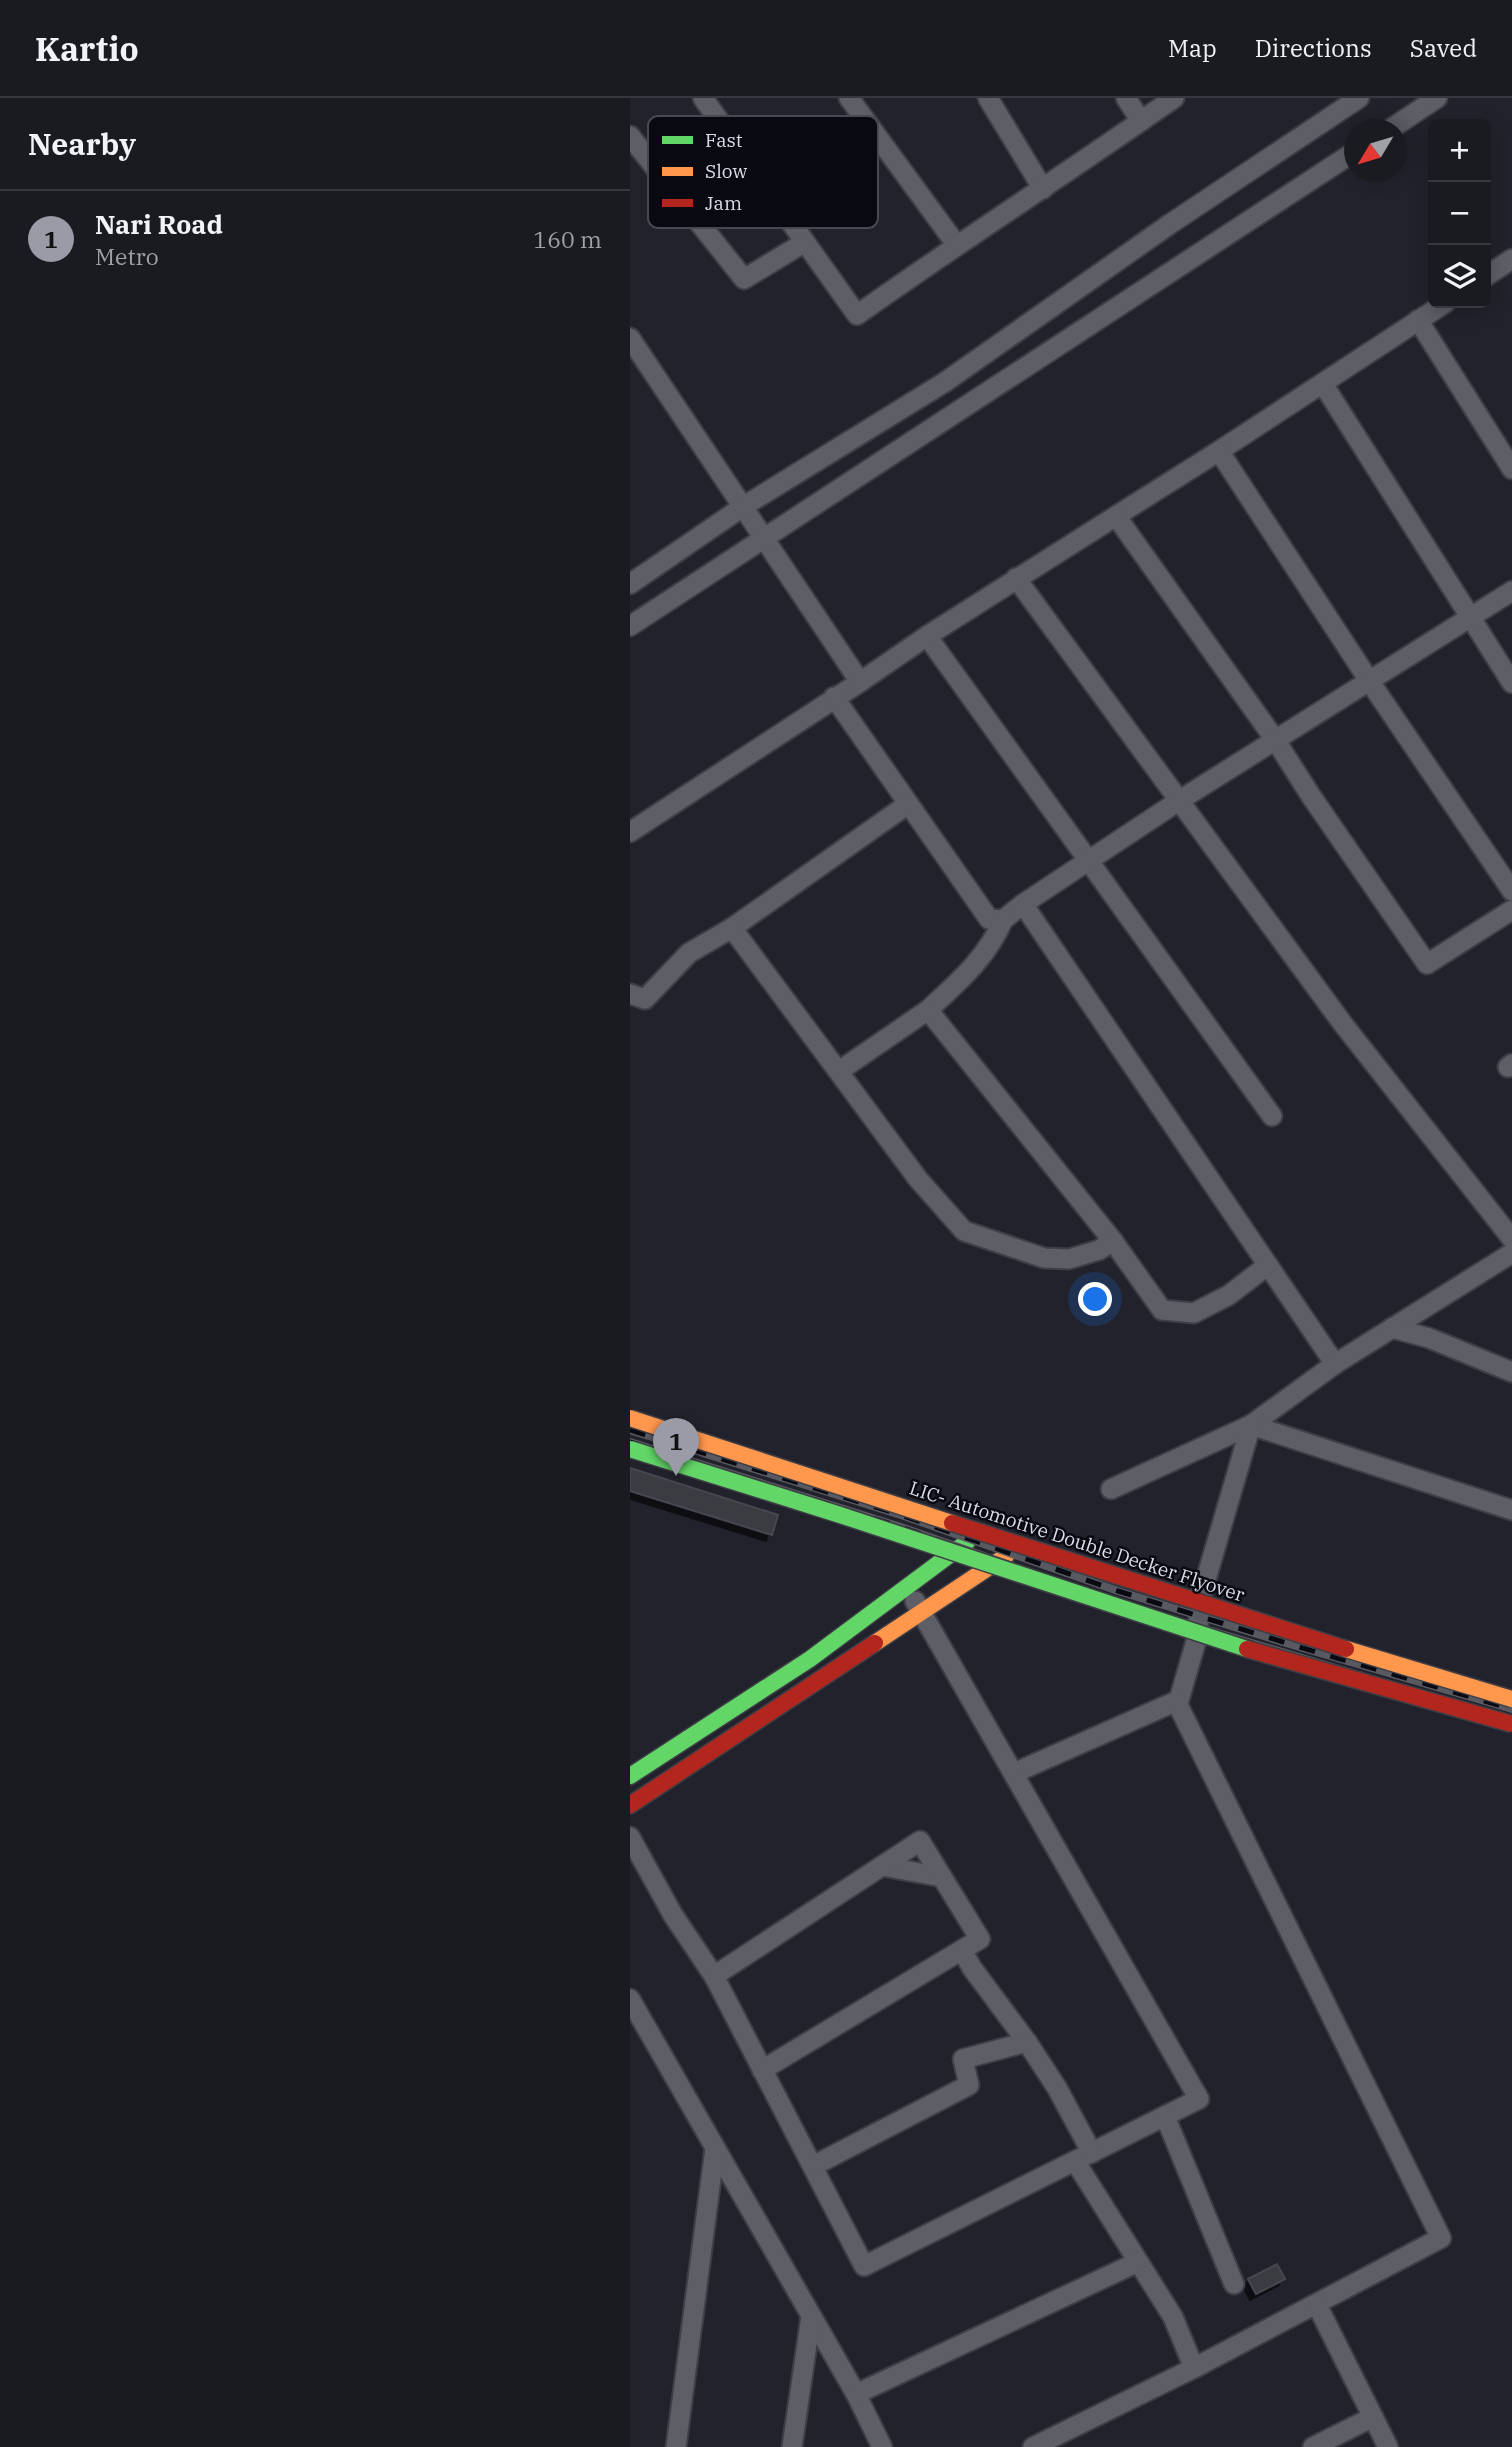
<!DOCTYPE html>
<meta charset="utf-8">
<style>
body{margin:0;font-family:"IBM Plex Serif",serif;background:#27272e;color:#f1f3f6}
.controls{position:absolute;right:21px;top:21px;display:grid;overflow:hidden;border-radius:10px;box-shadow:0 4px 18px #0003}
.controls button{width:63px;height:63px;display:grid;place-items:center;padding:0;border:0;border-bottom:2px solid #38383f;background:#1a1a21;color:#f1f3f6;font:35px sans-serif}
.compass{position:absolute;left:714px;top:21px;width:63px;height:63px;border-radius:50%;background:#1a1a21;box-shadow:0 4px 18px #0003;rotate:232deg}
.you{position:absolute;left:466px;top:1202px;width:24px;height:24px;margin:-18px;border:5px solid #fff;border-radius:50%;background:#1a73e8;box-shadow:0 0 0 10px #1a73e833}
.badge{display:grid;place-items:center;width:46px;height:46px;border-radius:50%;background:#9a9ba6;color:#111;font-size:23px;font-weight:700}
.pin{position:absolute;translate:-50% -58px;filter:drop-shadow(0 2px 4px #0008)}
.pin::after{content:'';position:absolute;top:37px;width:24px;height:21px;background:inherit;clip-path:polygon(0 0,100% 0,50% 100%)}
.list{margin:0;padding:0;list-style:none}
h2{display:flex;justify-content:space-between;align-items:center;height:91px;margin:0;padding:0 28px;font-size:30px}
h2 small{font-size:23px;font-weight:400;color:#9fa1a5}
.list li{display:grid;grid-template-columns:46px 1fr auto;gap:21px;align-items:center;box-sizing:border-box;height:98px;padding:0 28px;border-top:2px solid #38383f}
.list b{display:block;font-size:26px;white-space:nowrap}
.list p{margin:0;font-size:23px;white-space:nowrap;color:#9fa1a5}
.list em{font-size:23px;font-style:normal;color:#9fa1a5}
.icon{flex:none;width:38px;height:38px;fill:none;stroke:currentColor;stroke-width:2;stroke-linecap:round;stroke-linejoin:round}
.map{position:relative;flex:none;width:882px;height:2349px;overflow:hidden}
header{display:flex;align-items:center;gap:42px;box-sizing:border-box;height:98px;padding:0 35px;background:#1a1a21;border-bottom:2px solid #38383f}
header strong{font-size:33px}
nav{display:flex;gap:38px;margin-inline-start:auto;font-size:24px}
main{display:flex}
aside{flex:1;background:#1a1a21}
.map>svg:first-child{display:block}
.building{fill:#3a3a43;stroke:#474750;stroke-width:2;filter:url(#shadow)}
.lines{fill:none;stroke-linecap:round;stroke-linejoin:round}
.street-casing{stroke:#3e3e46;stroke-width:23}
.fast-casing{stroke:#3e3e46;stroke-width:19}
.slow-casing{stroke:#3e3e46;stroke-width:19}
.jam-casing{stroke:#3e3e46;stroke-width:19}
.street{stroke:#5d5e66;stroke-width:19}
.fast{stroke:#63d668;stroke-width:16}
.slow{stroke:#ff974d;stroke-width:16}
.jam{stroke:#b3261e;stroke-width:16}
.rail-casing{stroke:#595962;stroke-width:8}
.rail{stroke:#090911;stroke-width:5;stroke-dasharray:16;stroke-linecap:butt}
.fast-bridge-casing{stroke:#3e3e46;stroke-width:19;stroke-linecap:butt}
.slow-bridge-casing{stroke:#3e3e46;stroke-width:19;stroke-linecap:butt}
.jam-bridge-casing{stroke:#3e3e46;stroke-width:19;stroke-linecap:butt}
.fast-bridge{stroke:#63d668;stroke-width:16}
.slow-bridge{stroke:#ff974d;stroke-width:16}
.jam-bridge{stroke:#b3261e;stroke-width:16}
.labels{text-anchor:middle;dominant-baseline:central;stroke-width:5;stroke-linejoin:round;paint-order:stroke}
.street-label{font-size:19px;fill:#dbdce8;stroke:#090911}
.key{fill:#090911;stroke:#484852;stroke-width:2}
.key-label{font-size:19px;fill:#dbdce8}
</style>
<header>
<strong>Kartio</strong>
<nav><a>Map</a><a>Directions</a><a>Saved</a></nav>
</header>
<main>
<aside>
<h2>Nearby<small></small></h2>
<ul class="list">
<li><span class="badge">1</span><div><b>Nari Road</b><p>Metro</p></div><em>160 m</em></li>
</ul>
</aside>
<div class="map">
<svg width="882" height="2349" viewBox="0 0 882 2349">
<defs>
<filter id="shadow"><feDropShadow dx="-6" dy="6" stdDeviation="0" flood-color="#0009"/></filter>
</defs>
<rect width="100%" height="100%" fill="#22222c"/>
<g class="building">
<path d="M0 1370 148 1417 142 1437 0 1393Z"/>
<path d="M647 2166 655 2181 626 2196 618 2181Z"/>
</g>
<g class="lines">
<g class="street-casing">
<g id="street">
<path d="M73 0 175 144"/>
<path d="M219 0 326 146"/>
<path d="M358 0 413 91"/>
<path d="M496 0 511 23"/>
<path d="M759 32 807 0"/>
<path d="M0 38 114 181 175 144 227 217C331 143 439 74 544 0"/>
<path d="M856 178 882 161"/>
<path d="M788 222 882 371"/>
<path d="M0 240 230 584 0 734"/>
<path d="M693 286 882 585"/>
<path d="M589 353 815 205"/>
<path d="M486 418 589 353 740 584 882 793"/>
<path d="M386 480 713 926 882 1141"/>
<path d="M0 486 114 408 315 284 540 126 729 0"/>
<path d="M0 528 724 54"/>
<path d="M297 538 642 1018"/>
<path d="M230 584 297 538 486 418 646 643 681 698 797 866 882 812"/>
<path d="M204 599 359 821 373 822 393 806 550 702 882 493"/>
<path d="M278 706 102 830 288 1081 334 1133 414 1160 439 1161 469 1152 483 1143 298 912C327 885 357 860 373 822"/>
<path d="M393 806 705 1266"/>
<path d="M0 896 15 901 59 855 102 830"/>
<path d="M878 969 882 966"/>
<path d="M209 973 298 912"/>
<path d="M483 1143 532 1212 564 1215 599 1197 638 1167"/>
<path d="M882 1155 705 1266 621 1327 882 1412"/>
<path d="M762 1230 799 1240 882 1274"/>
<path d="M481 1391 621 1327"/>
<path d="M384 1675 549 1602 566 1543 572 1495 621 1327"/>
<path d="M0 1739 43 1817 84 1878"/>
<path d="M252 1768 312 1779"/>
<path d="M332 1852 342 1870 397 1944"/>
<path d="M0 1901 226 2296 252 2349"/>
<path d="M132 1972 350 1841 290 1743 84 1878 234 2168 569 2001 285 1503"/>
<path d="M535 2018 604 2186"/>
<path d="M445 2063 543 2219 564 2270"/>
<path d="M183 2068 339 1987 333 1961 397 1944 427 1990 462 2055"/>
<path d="M226 2296 508 2164"/>
<path d="M743 2319 758 2349"/>
<path d="M46 2349 85 2050"/>
<path d="M162 2349 181 2218"/>
<path d="M403 2349 564 2270 811 2140 547 1605"/>
<path d="M683 2349 743 2319 687 2207"/>
</g>
</g>
<g class="fast-casing">
<path id="fast" d="M0 1678 180 1561 337 1444"/>
</g>
<g class="slow-casing">
<path id="slow" d="M245 1545 376 1458"/>
</g>
<g class="jam-casing">
<path id="jam" d="M0 1707 245 1545"/>
</g>
<use href="#street" class="street"/>
<use href="#fast" class="fast"/>
<use href="#slow" class="slow"/>
<use href="#jam" class="jam"/>
<g class="rail-casing">
<g id="rail">
<path d="M0 1332 274 1418 488 1493 666 1548 882 1611"/>
<path d="M0 1344 271 1429 485 1504 882 1623"/>
</g>
</g>
<use href="#rail" class="rail"/>
<g class="fast-bridge-casing">
<path id="fast-bridge" d="M0 1351 207 1416 617 1551"/>
</g>
<g class="slow-bridge-casing">
<g id="slow-bridge">
<path d="M0 1320 322 1425"/>
<path d="M716 1551 882 1601"/>
</g>
</g>
<g class="jam-bridge-casing">
<g id="jam-bridge">
<path d="M322 1425 716 1551"/>
<path d="M617 1551 882 1626"/>
</g>
</g>
<use href="#fast-bridge" class="fast-bridge"/>
<use href="#slow-bridge" class="slow-bridge"/>
<use href="#jam-bridge" class="jam-bridge"/>
</g>
<g class="labels">
<g class="street-label">
<text transform="translate(447 1443) rotate(18)">LIC- Automotive Double Decker Flyover</text>
</g>
</g>
<rect x="18" y="18" width="230" height="112" rx="10" class="key"/>
<rect x="32" y="38" width="31" height="8" fill="#63d668"/>
<rect x="32" y="69" width="31" height="9" fill="#ff974d"/>
<rect x="32" y="101" width="31" height="8" fill="#b3261e"/>
<g class="key-label">
<text x="75" y="49">Fast</text>
<text x="75" y="80">Slow</text>
<text x="75" y="112">Jam</text>
</g>
</svg>
<div class="controls">
<button>+</button>
<button>−</button>
<button><svg class="icon" aria-label="layers" viewBox="0 0 24 24"><path d="M12 4l9 5-9 5-9-5zM3 14l9 5 9-5"/></svg></button>
</div>
<svg class="compass" viewBox="-18 -18 36 36"><path d="M0-13l5 13h-10z" fill="#e53935"/><path d="M0 13l5-13h-10z" fill="#9fa1a5"/></svg>
<div class="you"></div>
<div class="pin badge" style="left:46px;top:1378px">1</div>
</div>
</main>
